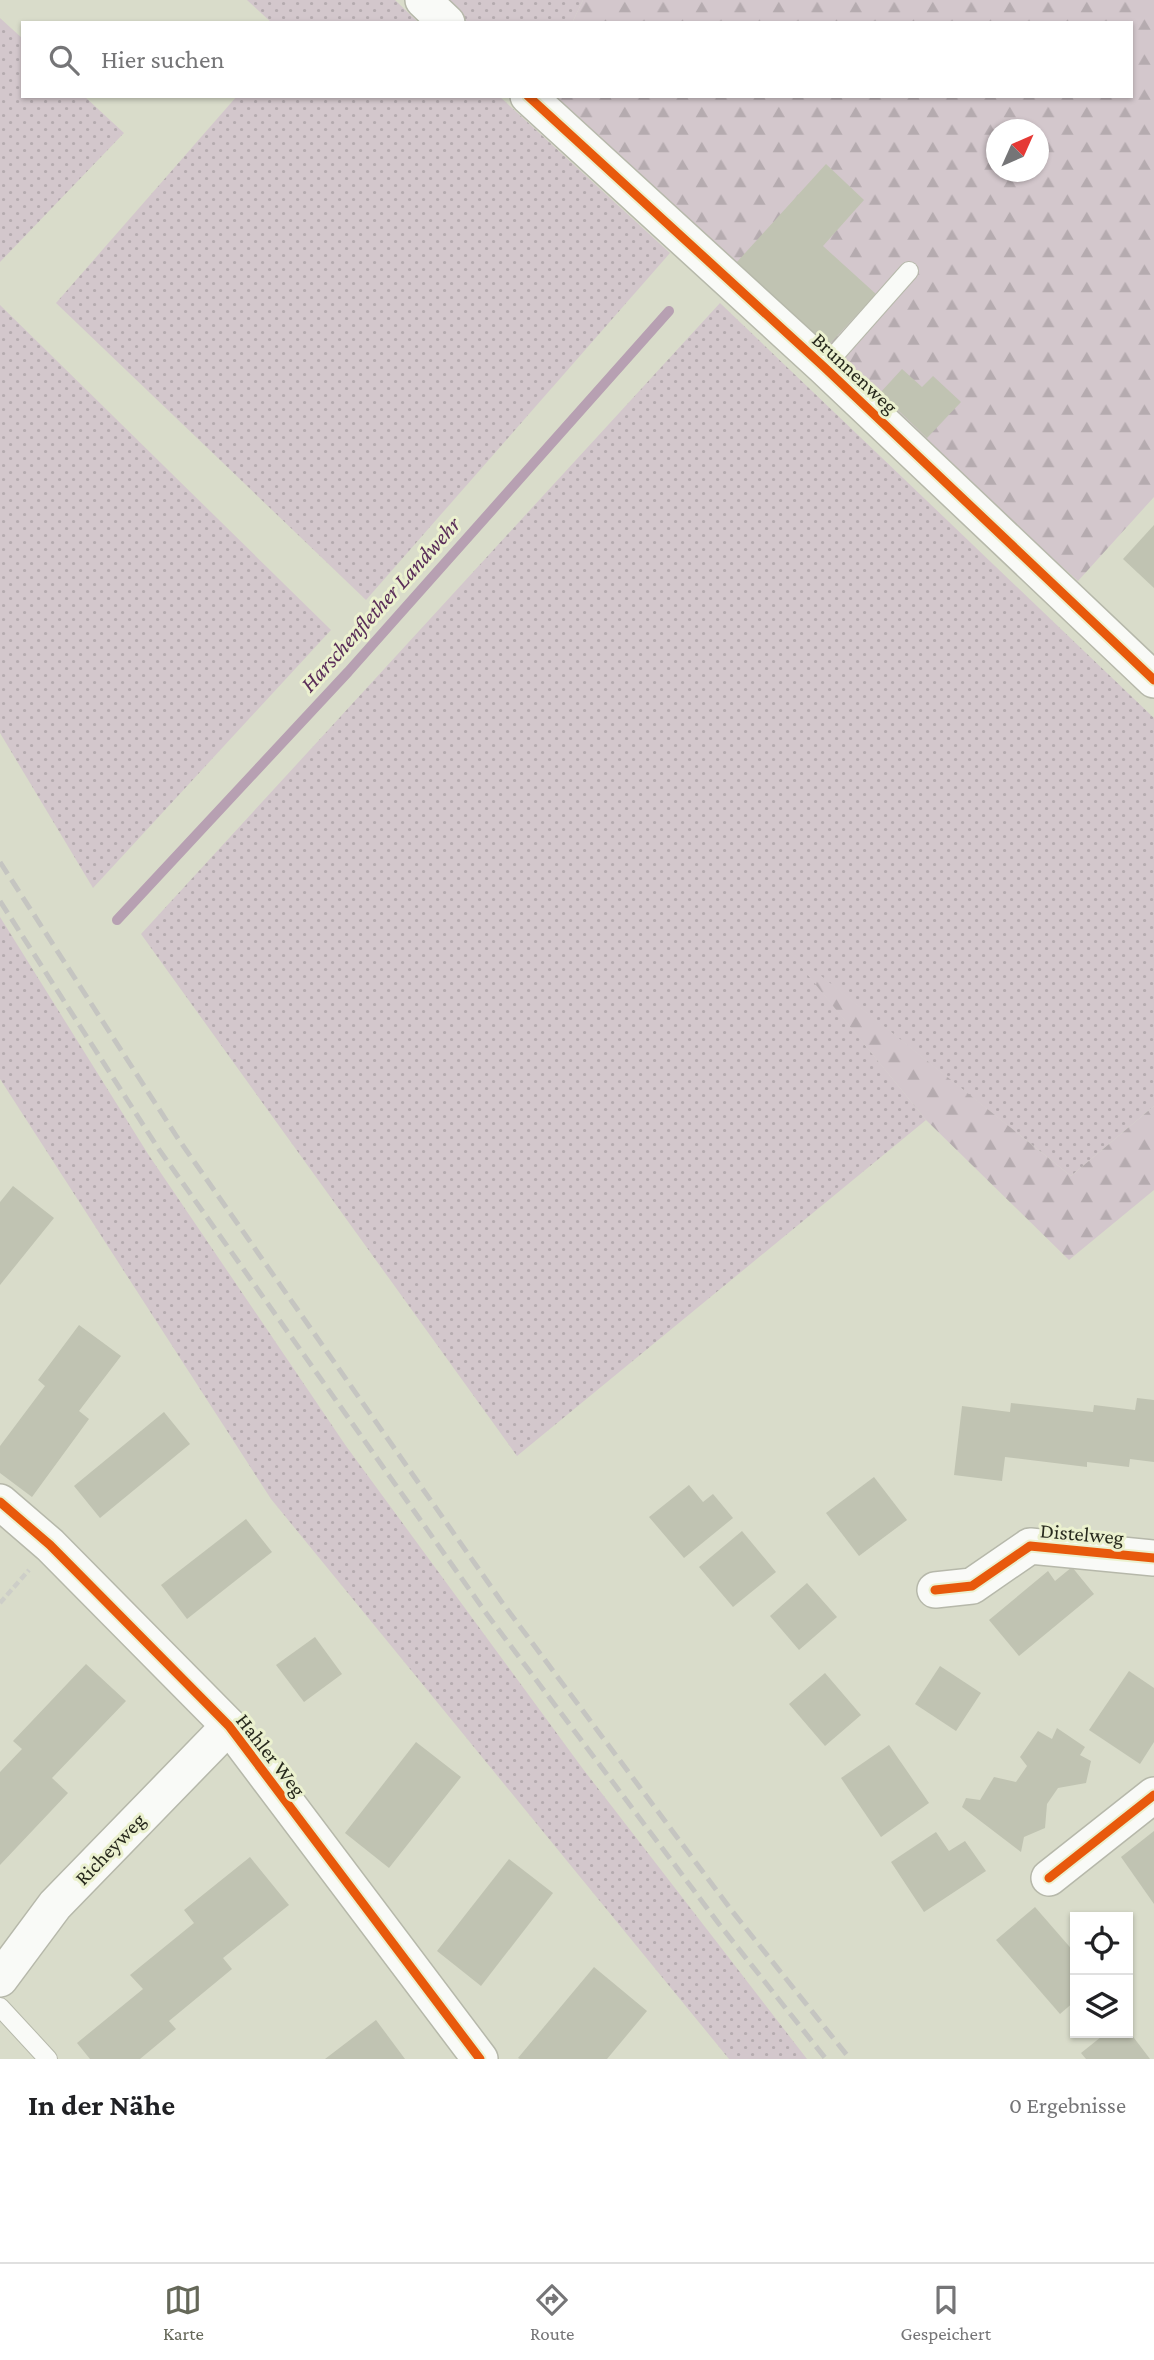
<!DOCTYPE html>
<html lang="de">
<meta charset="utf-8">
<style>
body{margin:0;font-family:"Crimson Pro",serif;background:#f6f6f6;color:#202124}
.controls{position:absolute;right:21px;bottom:21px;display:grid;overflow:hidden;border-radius:0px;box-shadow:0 2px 5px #0004}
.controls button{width:63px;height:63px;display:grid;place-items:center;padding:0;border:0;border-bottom:2px solid #e0e0e0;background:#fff;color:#202124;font:35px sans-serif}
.compass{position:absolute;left:986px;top:119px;width:63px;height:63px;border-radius:50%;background:#fff;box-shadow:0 2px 5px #0004;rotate:45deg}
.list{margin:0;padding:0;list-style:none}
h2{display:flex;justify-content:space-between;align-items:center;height:91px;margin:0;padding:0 28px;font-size:30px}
h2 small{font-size:23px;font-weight:400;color:#757577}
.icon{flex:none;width:38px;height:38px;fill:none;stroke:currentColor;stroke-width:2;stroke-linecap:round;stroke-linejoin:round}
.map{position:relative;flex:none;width:1154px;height:2059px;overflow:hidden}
.search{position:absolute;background:#fff;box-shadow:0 2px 5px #0004;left:21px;right:21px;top:21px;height:77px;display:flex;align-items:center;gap:18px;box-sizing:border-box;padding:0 24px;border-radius:0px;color:#757577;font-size:26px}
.sheet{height:203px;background:#fff}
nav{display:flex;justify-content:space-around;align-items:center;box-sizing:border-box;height:98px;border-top:2px solid #e0e0e0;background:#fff;font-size:19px;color:#757577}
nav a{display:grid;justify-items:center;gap:4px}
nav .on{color:#656859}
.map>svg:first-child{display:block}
.green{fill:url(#green-dots)}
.forest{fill:url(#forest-firs);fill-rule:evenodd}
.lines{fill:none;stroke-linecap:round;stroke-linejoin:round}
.stream{stroke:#b7a0b2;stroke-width:10}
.building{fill:#c0c3b2}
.lane-casing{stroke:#b6b8aa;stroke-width:20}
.street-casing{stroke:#b6b8aa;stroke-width:38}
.path{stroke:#cdcec8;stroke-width:4.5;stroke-dasharray:7 3.5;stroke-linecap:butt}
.lane{stroke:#f9faf7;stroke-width:18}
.street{stroke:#f9faf7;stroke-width:35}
.rail{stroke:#c5c5c1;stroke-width:5;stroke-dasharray:14 7;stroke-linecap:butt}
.cycleway-casing{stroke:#ebf1cf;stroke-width:13}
.cycleway{stroke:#e8590c;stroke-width:9}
.labels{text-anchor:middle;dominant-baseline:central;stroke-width:6;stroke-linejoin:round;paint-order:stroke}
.street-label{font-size:21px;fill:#27291c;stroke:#ebf1cf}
.water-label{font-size:23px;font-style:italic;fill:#5a2d58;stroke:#ebf1cf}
</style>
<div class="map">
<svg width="1154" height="2059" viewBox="0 0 1154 2059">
<defs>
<pattern id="green-dots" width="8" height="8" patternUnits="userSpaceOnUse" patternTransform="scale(1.75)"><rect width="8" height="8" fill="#d3c7cc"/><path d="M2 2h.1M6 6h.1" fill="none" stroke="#b5abaf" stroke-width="1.8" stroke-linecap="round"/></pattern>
<pattern id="forest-firs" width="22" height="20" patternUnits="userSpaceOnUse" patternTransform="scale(1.75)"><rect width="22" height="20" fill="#d3c7cc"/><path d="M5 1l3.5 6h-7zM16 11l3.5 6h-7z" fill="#b5abaf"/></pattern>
</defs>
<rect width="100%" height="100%" fill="#d9dcca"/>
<g class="green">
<path d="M247 0H395L419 23H272Z"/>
<path d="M444 0H583L572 23H466Z"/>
<path d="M0 18 23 39V96H84L124 133 0 262Z"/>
<path d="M237 96H499L670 253 366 600 56 303Z"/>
<path d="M720 303 1154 718V1106L1071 1176 788 950 926 1120 517 1456 141 934Z"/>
<path d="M0 305 331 630 93 888 0 733Z"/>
<path d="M0 917 148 1154 346 1446 583 1769 807 2059H729L271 1499 0 1079Z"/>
</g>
<g class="forest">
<path d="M583 0H1154V497L1078 581 540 96H1131V23H572ZM996 130H1038V172H996Z"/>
<path d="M785 947 1071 1176 1154 1106V1190L1069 1260 926 1120Z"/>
</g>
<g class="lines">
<path class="stream" d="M117 920 348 672 669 311"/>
</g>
<g class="building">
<path d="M826 164 864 200 823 246 876 294 828 346 736 263Z"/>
<path d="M902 369 922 387 933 376 961 402 927 438 880 393Z"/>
<path d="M1154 525V588L1123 559Z"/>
<path d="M13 1186 54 1218 0 1285V1202Z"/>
<path d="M79 1325 121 1356 79 1411 89 1419 32 1497 0 1473V1446L45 1386 38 1380Z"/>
<path d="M1137 1398 1154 1400V1462L1130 1459 1129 1467 1087 1462V1467L1005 1457 1002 1481 954 1475 962 1406 1010 1412 1011 1403 1093 1412 1094 1405 1135 1410Z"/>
<path d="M164 1412 190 1444 100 1518 74 1486Z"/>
<path d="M874 1477 907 1520 859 1556 826 1513Z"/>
<path d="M689 1485 703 1502 713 1494 733 1518 684 1558 649 1517Z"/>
<path d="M246 1519 272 1552 187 1619 161 1585Z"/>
<path d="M742 1531 776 1572 733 1607 699 1567Z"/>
<path d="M1072 1567 1094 1594 1019 1656 989 1620 1048 1571 1055 1581Z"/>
<path d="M807 1583 837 1617 799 1650 770 1616Z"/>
<path d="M315 1637 342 1674 304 1702 276 1665Z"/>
<path d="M86 1664 126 1701 52 1778 68 1793 0 1865V1772L22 1749 13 1741Z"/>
<path d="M940 1666 981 1693 956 1731 915 1704Z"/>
<path d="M1129 1671 1154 1688V1742L1140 1764 1089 1730Z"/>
<path d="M825 1673 861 1715 825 1746 789 1704Z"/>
<path d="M1057 1728 1085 1747 1080 1755 1091 1761 1086 1783 1058 1788 1047 1804 1045 1828 1024 1837 1021 1852 962 1807 966 1798 980 1800 994 1777 1016 1782 1027 1766 1020 1757 1038 1731 1052 1739Z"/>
<path d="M416 1742 461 1777 389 1868 345 1833Z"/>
<path d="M889 1745 929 1803 881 1837 841 1778Z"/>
<path d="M1154 1831V1904L1121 1857Z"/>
<path d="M936 1832 949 1851 965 1841 986 1871 924 1912 891 1862Z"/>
<path d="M250 1857 289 1905 223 1958 232 1969 169 2021 176 2029 140 2059H90L77 2043 143 1989 130 1975 194 1923 184 1910Z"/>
<path d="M509 1859 553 1893 481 1986 437 1951Z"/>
<path d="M1035 1907 1075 1953V2001L1060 2014 996 1940Z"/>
<path d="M594 1967 647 2011 607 2059H520L518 2058Z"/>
<path d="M376 2020 405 2059H325Z"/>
<path d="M1128 2030 1150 2059H1086L1081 2053 1106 2033H1128Z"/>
</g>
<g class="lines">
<g class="lane-casing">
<g id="lane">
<path d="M824 367 909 271"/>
<path d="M0 2007 48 2059"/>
</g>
</g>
<g class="street-casing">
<g id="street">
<path d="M423 0 447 23"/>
<path d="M528 96 824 367 1154 680"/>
<path d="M0 1502 50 1545 229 1726 480 2059"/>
<path d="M935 1590 972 1586 1030 1546 1154 1558"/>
<path d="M1049 1878 1154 1795"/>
<path d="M0 1979 55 1905 229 1726"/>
</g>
</g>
<path class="path" d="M0 1603 29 1570"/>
<use href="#lane" class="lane"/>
<use href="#street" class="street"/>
<g class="rail">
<path d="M0 862 177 1137 501 1601 732 1911 850 2059"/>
<path d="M0 901 158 1148 486 1613 719 1924 826 2059"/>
</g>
<g class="cycleway-casing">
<g id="cycleway">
<path d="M528 96 824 367 1154 680"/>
<path d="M0 1502 50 1545 229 1726 480 2059"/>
<path d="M935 1590 972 1586 1030 1546 1154 1558"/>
<path d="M1049 1878 1154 1795"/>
</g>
</g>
<use href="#cycleway" class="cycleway"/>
</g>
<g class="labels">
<g class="street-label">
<text transform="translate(855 373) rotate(43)">Brunnenweg</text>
<text transform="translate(1082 1534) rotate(5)">Distelweg</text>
<text transform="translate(271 1755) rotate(52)">Hahler Weg</text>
<text transform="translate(110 1849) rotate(-46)">Richeyweg</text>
</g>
<g class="water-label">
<text transform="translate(380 604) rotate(-48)">Harschenflether Landwehr</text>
</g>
</g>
</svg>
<div class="controls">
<button><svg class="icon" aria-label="locate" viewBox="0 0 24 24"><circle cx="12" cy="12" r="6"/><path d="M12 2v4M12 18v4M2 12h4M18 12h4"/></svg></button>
<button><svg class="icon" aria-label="layers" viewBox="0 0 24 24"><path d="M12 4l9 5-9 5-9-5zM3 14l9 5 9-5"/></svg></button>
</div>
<svg class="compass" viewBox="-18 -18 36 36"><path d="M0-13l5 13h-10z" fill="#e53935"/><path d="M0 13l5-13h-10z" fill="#757577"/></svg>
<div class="search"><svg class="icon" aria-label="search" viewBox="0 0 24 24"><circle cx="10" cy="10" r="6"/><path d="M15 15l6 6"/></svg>Hier suchen</div>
</div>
<section class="sheet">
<h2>In der Nähe<small>0 Ergebnisse</small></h2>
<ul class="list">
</ul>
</section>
<nav>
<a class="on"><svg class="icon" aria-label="map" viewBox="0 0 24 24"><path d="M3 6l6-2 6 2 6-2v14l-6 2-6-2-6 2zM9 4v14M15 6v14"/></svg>Karte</a>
<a><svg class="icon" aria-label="directions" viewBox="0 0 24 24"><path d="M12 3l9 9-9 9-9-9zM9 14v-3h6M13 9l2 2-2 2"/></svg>Route</a>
<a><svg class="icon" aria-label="saved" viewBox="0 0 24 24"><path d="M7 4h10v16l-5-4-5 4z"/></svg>Gespeichert</a>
</nav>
